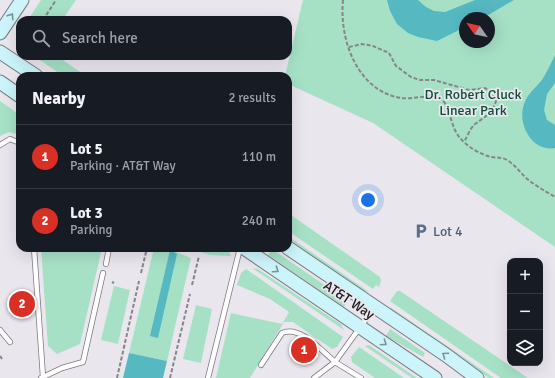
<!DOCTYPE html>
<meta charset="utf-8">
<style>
body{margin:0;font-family:Signika,sans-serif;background:#242831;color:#f1f3f6}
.controls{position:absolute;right:12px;bottom:12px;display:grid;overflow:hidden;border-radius:8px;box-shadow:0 4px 16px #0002}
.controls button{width:36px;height:36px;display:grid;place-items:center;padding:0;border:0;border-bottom:1px solid #363941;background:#171b24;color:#f1f3f6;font:20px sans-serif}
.compass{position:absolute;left:459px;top:12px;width:36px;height:36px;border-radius:50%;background:#171b24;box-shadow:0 4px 16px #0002;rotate:304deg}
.you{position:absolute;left:368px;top:200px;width:14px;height:14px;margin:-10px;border:3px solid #fff;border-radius:50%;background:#1a73e8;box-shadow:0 0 0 6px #1a73e833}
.badge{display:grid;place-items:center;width:26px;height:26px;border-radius:50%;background:#d93025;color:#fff;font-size:13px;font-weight:700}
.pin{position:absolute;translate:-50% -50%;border:2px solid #fff;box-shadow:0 1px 4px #0006}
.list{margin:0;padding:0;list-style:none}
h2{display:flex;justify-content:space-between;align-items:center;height:52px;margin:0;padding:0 16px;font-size:17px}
h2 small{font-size:13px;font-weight:400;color:#9ea1a6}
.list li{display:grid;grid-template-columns:26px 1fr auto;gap:12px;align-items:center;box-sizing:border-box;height:64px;padding:0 16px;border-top:1px solid #363941}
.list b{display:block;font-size:15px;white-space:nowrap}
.list p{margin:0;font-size:13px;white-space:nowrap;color:#9ea1a6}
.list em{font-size:13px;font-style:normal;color:#9ea1a6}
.icon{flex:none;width:22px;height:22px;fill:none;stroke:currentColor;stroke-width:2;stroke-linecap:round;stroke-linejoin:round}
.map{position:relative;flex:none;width:555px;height:378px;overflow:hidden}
.search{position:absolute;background:#171b24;box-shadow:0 4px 16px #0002;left:16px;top:16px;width:276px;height:44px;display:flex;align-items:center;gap:10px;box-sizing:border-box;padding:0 14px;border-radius:12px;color:#9ea1a6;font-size:15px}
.panel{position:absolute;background:#171b24;box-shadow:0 4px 16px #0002;left:16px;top:72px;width:276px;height:180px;border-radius:12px}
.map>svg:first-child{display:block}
.green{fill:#a6e1c6;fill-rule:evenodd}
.water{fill:#56b8c1}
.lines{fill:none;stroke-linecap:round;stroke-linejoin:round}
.lane-casing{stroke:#7d7980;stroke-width:6}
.secondary-casing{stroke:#7d7980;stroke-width:15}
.path{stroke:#88858a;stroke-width:2;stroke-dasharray:4 2;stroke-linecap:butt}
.lane{stroke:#fff;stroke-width:4.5}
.secondary{stroke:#ccf4fb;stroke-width:13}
.oneway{stroke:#7d9297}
.labels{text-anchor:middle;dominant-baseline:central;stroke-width:3.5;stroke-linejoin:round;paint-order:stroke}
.park-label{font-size:14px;fill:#0b4d37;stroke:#eae6ed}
.service-label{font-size:14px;fill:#4e5e75;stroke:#eae6ed;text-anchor:start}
.street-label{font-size:14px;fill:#1c1a1d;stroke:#eae6ed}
</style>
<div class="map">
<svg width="555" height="378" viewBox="0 0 555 378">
<rect width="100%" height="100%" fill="#eae6ed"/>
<g class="green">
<path d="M41 0H76L62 20H28Z"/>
<path d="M303 0H555V247L373 123 288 84V76H285ZM465 18H489V42H465Z"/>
<path d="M34 56H57L86 76H63Z"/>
<path d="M0 101 20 115V135L9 132 0 136Z"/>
<path d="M288 213 380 277 381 281 379 287 376 285 373 289 288 231Z"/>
<path d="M288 236 369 292 362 290 288 240Z"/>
<path d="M41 248H102L80 344 57 354 48 346Z"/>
<path d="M154 248H166L191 258 167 361 129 353Z"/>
<path d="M187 248H228L231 256 210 255Z"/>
<path d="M272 249 348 301 344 307 268 255Z"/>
<path d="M252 268 258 269 333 319 341 324 344 330Z"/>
<path d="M246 269 343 337 337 347 332 349 293 322H284L250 378H216L231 313 282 324 289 312 270 299 237 285 241 273Z"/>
<path d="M114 286 130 290 118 344 101 340Z"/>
<path d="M397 291H400L528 378H501L390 301Z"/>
<path d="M196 305 212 309 201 363 183 359Z"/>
<path d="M390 307 494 378H489L391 311Z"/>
<path d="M390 329 425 353 423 357 386 336Z"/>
<path d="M369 345 417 378H412L365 346Z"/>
<path d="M359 347 404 378H375L352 362 351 357Z"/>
</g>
<g class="water">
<path d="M387 0H418L426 7 434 11 445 12 475 0H514L483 18H465V27L437 41 418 37 408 33 397 24 390 11Z"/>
<path d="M555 55V83L547 94 544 110 547 120 555 125V148C546 150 537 146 531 139 521 126 519 110 528 96 532 90 538 85 542 80 547 72 551 63 555 55Z"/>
<path d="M170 250 177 254 158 338 150 336Z"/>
<path d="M129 353 167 361 163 378H123Z"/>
</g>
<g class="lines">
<g class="lane-casing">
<g id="lane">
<path d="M0 145 10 139 20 143"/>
<path d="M34 248 43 377"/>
<path d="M106 264 109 248"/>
<path d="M0 330 10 342"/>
<path d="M261 365 282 333C300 325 322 351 335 362L314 378"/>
<path d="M41 378 62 368 83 362 103 273"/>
<path d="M208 378 240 248"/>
<path d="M361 378 335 362 374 308"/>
</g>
</g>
<g class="secondary-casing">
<g id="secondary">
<path d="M0 33 22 0"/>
<path d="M0 52 36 76"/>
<path d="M0 82 20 96"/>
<path d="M244 248 435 378"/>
<path d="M288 248 446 355 477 378"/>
</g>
</g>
<g class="path">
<path d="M343 0C339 39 357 91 401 98 414 100 432 92 443 101 451 108 450 128 461 139 468 147 481 155 492 157 497 158 502 157 507 160 514 164 519 171 525 177 534 185 545 191 555 197"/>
<path d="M43 20 56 0"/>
<path d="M349 47 362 44 373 46 389 53 396 66 411 77 420 80H434L469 90 485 88 493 94 496 101C492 114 484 117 474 125 470 129 467 137 464 142"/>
<path d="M141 273 147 248"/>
<path d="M112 282 114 283"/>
<path d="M192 285 199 256"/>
<path d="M0 356 2 359"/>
<path d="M117 378 139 281"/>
<path d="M170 378 190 294"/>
</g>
<use href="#lane" class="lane"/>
<use href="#secondary" class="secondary"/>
</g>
<defs><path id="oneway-chevron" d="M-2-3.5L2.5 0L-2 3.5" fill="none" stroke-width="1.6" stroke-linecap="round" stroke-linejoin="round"/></defs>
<g class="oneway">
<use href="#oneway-chevron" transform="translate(11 16) rotate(-56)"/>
<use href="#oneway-chevron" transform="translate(276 270) rotate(34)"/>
<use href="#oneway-chevron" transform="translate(384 343) rotate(34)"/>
<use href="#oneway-chevron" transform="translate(445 355) rotate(-145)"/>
</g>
<defs>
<g id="parking-bare" transform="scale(1.2)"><path d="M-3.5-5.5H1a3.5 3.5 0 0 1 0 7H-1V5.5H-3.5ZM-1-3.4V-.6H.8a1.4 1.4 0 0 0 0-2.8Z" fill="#5c6f8a" stroke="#eae6ed" stroke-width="2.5" paint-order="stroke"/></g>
</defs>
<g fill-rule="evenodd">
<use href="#parking-bare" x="421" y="231"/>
</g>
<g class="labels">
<g class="park-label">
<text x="473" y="94">Dr. Robert Cluck<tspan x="473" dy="16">Linear Park</tspan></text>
</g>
<g class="service-label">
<text x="433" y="231">Lot 4</text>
</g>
<g class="street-label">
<text transform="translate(349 300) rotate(34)">AT&amp;T Way</text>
</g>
</g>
</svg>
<div class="controls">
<button>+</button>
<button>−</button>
<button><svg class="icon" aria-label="layers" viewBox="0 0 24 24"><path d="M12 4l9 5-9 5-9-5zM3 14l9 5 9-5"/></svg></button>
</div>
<svg class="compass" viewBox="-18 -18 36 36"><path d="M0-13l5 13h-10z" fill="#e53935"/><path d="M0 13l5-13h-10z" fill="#9ea1a6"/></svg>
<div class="you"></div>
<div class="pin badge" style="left:304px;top:350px">1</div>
<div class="pin badge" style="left:22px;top:304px">2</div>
<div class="search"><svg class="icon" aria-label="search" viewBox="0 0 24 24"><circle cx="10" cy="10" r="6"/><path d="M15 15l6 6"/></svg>Search here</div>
<section class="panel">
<h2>Nearby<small>2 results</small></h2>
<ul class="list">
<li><span class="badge">1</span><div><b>Lot 5</b><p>Parking · AT&amp;T Way</p></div><em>110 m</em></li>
<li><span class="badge">2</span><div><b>Lot 3</b><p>Parking</p></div><em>240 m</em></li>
</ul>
</section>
</div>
